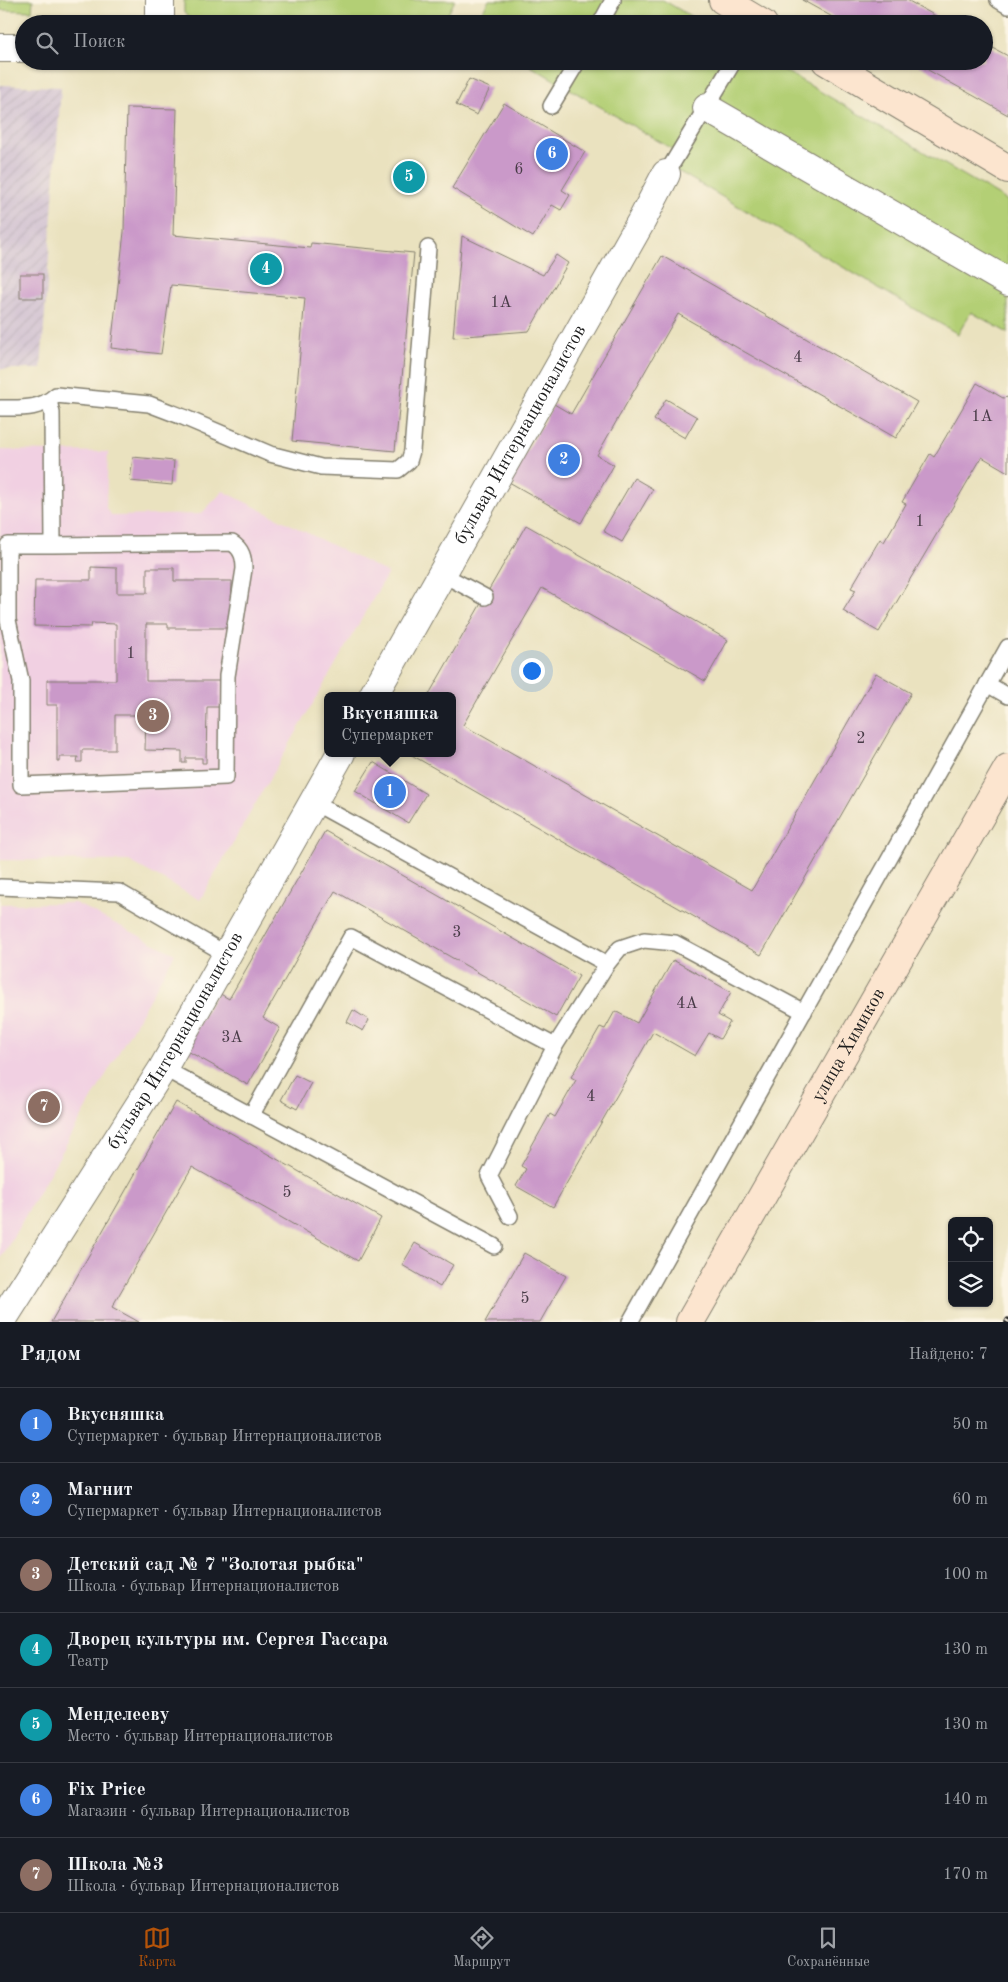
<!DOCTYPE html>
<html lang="ru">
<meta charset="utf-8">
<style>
body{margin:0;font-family:"Old Standard TT",serif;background:#20242c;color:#f1f3f6}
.controls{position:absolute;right:15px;bottom:15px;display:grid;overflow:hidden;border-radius:8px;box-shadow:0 1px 4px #0004}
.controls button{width:45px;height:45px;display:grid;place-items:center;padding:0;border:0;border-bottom:1px solid #363941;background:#171b24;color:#f1f3f6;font:25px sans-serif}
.you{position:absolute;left:531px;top:670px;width:18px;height:18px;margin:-12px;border:4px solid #fff;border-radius:50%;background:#1a73e8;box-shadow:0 0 0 8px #1a73e833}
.badge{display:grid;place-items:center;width:32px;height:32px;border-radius:50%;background:#b45309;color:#fff;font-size:16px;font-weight:700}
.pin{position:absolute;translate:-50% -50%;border:2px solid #fff;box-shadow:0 1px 5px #0006}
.popup{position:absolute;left:324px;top:692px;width:132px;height:65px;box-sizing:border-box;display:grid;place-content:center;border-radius:8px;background:#171b24;filter:drop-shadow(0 1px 4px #0005);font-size:16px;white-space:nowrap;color:#9ea1a6}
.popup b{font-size:19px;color:#f1f3f6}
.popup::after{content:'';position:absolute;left:50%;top:100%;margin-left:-10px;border:10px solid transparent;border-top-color:#171b24}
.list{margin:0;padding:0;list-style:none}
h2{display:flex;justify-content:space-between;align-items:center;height:65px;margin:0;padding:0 20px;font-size:21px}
h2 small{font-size:16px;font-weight:400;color:#9ea1a6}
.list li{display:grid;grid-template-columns:32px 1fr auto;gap:15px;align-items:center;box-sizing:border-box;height:75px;padding:0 20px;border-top:1px solid #363941}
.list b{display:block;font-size:19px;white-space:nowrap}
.list p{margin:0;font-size:16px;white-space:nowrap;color:#9ea1a6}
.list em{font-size:16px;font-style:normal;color:#9ea1a6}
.icon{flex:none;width:28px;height:28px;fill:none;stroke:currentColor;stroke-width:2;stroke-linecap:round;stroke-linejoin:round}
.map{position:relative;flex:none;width:1008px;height:1322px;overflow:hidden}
.search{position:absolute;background:#171b24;box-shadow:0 1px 4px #0004;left:15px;right:15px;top:15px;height:55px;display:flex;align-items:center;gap:12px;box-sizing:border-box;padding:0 18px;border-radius:28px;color:#9ea1a6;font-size:19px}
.sheet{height:590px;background:#171b24}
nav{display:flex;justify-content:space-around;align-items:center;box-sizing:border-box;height:70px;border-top:1px solid #363941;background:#171b24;font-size:14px;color:#9ea1a6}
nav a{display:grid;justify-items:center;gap:2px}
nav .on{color:#b45309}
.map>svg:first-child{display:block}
.built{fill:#f1d0e2}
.industrial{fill:url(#industrial-furrows)}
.park{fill:#b3cf75;stroke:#687648}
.building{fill:#ca99c9}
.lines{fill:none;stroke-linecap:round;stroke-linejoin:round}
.lane-casing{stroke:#837f6e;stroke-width:18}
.street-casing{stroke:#837f6e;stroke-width:30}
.secondary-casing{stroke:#837f6e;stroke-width:30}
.lane{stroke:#fff;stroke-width:15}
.street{stroke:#fff;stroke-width:28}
.secondary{stroke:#fce5cf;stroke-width:28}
.rail-casing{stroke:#1c1c1c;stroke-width:5.5}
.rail{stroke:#fcf5e5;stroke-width:4;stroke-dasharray:11;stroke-linecap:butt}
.labels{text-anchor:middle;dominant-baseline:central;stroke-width:4;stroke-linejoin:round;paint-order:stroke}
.number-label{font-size:16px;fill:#483b47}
.street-label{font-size:19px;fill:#1c1c1c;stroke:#fcf5e5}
</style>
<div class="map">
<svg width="1008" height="1322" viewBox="0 0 1008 1322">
<defs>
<pattern id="industrial-furrows" width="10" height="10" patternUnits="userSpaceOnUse" patternTransform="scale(1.25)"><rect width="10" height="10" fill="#cebed0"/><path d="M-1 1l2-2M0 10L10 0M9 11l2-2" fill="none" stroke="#b0a3b2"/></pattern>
</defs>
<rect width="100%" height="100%" fill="#fcf5e5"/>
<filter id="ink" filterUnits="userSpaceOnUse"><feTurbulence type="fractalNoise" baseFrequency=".02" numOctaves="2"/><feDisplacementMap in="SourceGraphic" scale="10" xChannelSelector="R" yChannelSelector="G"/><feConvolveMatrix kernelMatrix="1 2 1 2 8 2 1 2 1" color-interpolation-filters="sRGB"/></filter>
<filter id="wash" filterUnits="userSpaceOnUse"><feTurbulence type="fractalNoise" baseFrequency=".0096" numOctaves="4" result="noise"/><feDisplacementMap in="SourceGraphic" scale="20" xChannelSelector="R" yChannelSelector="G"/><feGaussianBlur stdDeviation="1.12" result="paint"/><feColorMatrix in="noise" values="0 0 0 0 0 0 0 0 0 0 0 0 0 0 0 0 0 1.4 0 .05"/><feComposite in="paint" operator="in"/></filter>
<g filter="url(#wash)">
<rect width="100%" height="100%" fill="#eae2bf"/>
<g class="built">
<path d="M0 450 108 452 106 508 112 516 201 514 223 491 388 573 200 900 129 861 0 860Z"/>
<path d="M75 903 175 954 0 1260V904Z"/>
</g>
<path class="industrial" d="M0 85 61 87 41 369H0Z"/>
<g class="park">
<path d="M0 0H33L32 11 0 10Z"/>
<path d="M184 0H455L443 24H196L184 13Z"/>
<path d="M489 0H663L704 24H475Z"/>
<path d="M522 61H768L1008 201V333L971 312 958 334 676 170 684 156Z"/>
</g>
<g id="blocks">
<g class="building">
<path d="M802 0H907L950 24H845Z"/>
<path d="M984 43 1008 56V115L912 61H984Z"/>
<path d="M469 79 490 88 477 115 456 105Z"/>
<path d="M504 103 585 152 562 190 570 195 561 210 552 205 533 237 452 188Z"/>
<path d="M127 108 177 109 173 235 310 248 311 243 414 253 395 451 292 441 305 298 171 285 161 354 111 348 124 232Z"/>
<path d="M462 236 543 275 556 255 568 263 529 331 453 337Z"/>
<path d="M662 256 917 402 896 438 678 314 597 455 614 465 581 523 509 482 554 404 571 414Z"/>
<rect x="20" y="274" width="23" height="24"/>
<path d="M977 383 1003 398 1008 397V472L982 457 879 632 843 611 856 590 851 588 880 539 884 542 906 504 902 502 930 454 934 457Z"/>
<path d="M666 399 697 417 685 438 654 420Z"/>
<path d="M133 457 174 461 172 485 130 481Z"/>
<path d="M634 478 653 489 622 542 603 531Z"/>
<path d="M526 525 728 640 705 681 542 588 463 725 752 890 876 673 911 693 761 955 408 753H452V696H428Z"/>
<path d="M91 567 117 568V593H147V568H174V581H232L231 628H168V624H146V681H220L219 707H207L206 763H202V758H186V763H182V751L145 750 146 715H115V750H82V762H77L78 757H60V762H57V705H47V680H116V624L92 623 91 627 34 626 35 580H91Z"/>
<path d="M373 762 426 794 408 823 355 791Z"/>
<path d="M325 831 579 976 556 1017 335 891 263 1018 280 1028 248 1085 184 1049 217 992 229 999Z"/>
<path d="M673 960 731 992 718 1015 730 1022 720 1039 709 1033 695 1056 653 1032 553 1207 516 1186 526 1169 521 1166 550 1114 555 1117 576 1080 571 1077 600 1027 605 1029 615 1011 637 1023Z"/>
<path d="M353 1010 369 1020 363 1031 347 1022Z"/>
<path d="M295 1075 311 1083 297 1109 281 1100Z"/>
<path d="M176 1102 381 1218 358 1261 192 1167 112 1307 139 1322H51Z"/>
<path d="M415 1243 453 1265 440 1287 402 1265Z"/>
<path d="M524 1253 566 1276 540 1322H485Z"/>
</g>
</g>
</g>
<g filter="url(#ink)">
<use href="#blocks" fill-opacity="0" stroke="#837f6e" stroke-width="1"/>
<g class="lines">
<g class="lane-casing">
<g id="lane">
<path d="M998 0 1008 6"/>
<path d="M600 24 613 0"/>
<path d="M551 106 578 61"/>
<path d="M666 174 734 61"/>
<path d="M49 401 52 413 53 545H8V620L21 681V785L226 777 227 676 244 569C244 558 242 549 232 543L53 545"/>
<path d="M0 408C21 408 40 410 56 395L149 404 183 417 270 454 321 467 398 470 409 461 412 451 428 248"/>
<path d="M442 574 485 597"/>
<path d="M987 684 1008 696"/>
<path d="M313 802 607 964"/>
<path d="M0 887 119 892 226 954"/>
<path d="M163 1068 494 1246"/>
<path d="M251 1116 351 937 555 1046 607 964 620 948 644 940 675 943 804 1012"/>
<path d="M510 1216 489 1176 555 1046"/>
<path d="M630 1322 1008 647"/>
</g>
</g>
<g class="street-casing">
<g id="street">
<path d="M160 24V0"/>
<path d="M0 48H24"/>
<path d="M707 108 1008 282"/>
<path id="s1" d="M373 696 642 220 666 174"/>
<path id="s2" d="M1 1322 163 1068 341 753"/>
</g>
</g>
<g class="secondary-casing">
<g id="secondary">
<path d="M723 0 763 24"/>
<path d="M826 61 1008 169"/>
<path id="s3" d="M690 1322 1008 768"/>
</g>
</g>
<use href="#lane" class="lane"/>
<use href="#street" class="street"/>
<use href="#secondary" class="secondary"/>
<g class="rail-casing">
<path id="rail" d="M1007 1322 1008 1320"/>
</g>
<use href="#rail" class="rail"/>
</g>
</g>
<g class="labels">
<g class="number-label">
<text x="519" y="170">6</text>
<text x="501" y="303">1А</text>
<text x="798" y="358">4</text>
<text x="982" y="417">1А</text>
<text x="920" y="522">1</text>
<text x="131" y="654">1</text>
<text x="861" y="739">2</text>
<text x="457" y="933">3</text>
<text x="687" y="1004">4А</text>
<text x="232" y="1038">3А</text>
<text x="591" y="1097">4</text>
<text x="287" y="1193">5</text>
<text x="525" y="1299">5</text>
</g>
<g class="street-label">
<text stroke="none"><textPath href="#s1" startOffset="300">бульвар Интернационалистов</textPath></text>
<text stroke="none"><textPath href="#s2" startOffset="331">бульвар Интернационалистов</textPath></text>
<text stroke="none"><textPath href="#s3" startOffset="319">улица Химиков</textPath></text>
</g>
</g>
</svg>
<div class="controls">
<button><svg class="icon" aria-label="locate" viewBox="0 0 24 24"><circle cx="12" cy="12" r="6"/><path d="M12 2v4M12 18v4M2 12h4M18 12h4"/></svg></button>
<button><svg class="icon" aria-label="layers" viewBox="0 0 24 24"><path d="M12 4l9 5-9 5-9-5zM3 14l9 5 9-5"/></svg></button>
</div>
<div class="you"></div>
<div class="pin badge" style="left:390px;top:792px;background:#3f7fe0">1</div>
<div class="popup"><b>Вкусняшка</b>Супермаркет</div>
<div class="pin badge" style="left:564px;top:460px;background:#3f7fe0">2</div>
<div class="pin badge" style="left:153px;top:716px;background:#8d6e63">3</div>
<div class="pin badge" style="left:266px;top:269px;background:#0f9aa8">4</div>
<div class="pin badge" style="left:409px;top:177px;background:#0f9aa8">5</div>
<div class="pin badge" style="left:552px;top:154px;background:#3f7fe0">6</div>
<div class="pin badge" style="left:44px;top:1107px;background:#8d6e63">7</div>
<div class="search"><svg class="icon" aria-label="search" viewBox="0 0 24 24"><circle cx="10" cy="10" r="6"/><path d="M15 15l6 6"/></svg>Поиск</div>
</div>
<section class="sheet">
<h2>Рядом<small>Найдено: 7</small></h2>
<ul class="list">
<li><span class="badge" style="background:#3f7fe0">1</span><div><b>Вкусняшка</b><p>Супермаркет · бульвар Интернационалистов</p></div><em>50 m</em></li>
<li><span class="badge" style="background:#3f7fe0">2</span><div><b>Магнит</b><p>Супермаркет · бульвар Интернационалистов</p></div><em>60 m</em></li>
<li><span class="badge" style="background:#8d6e63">3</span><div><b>Детский сад № 7 &quot;Золотая рыбка&quot;</b><p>Школа · бульвар Интернационалистов</p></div><em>100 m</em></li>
<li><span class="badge" style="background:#0f9aa8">4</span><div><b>Дворец культуры им. Сергея Гассара</b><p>Театр</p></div><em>130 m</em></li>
<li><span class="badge" style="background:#0f9aa8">5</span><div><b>Менделееву</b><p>Место · бульвар Интернационалистов</p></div><em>130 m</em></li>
<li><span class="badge" style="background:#3f7fe0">6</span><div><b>Fix Price</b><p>Магазин · бульвар Интернационалистов</p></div><em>140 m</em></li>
<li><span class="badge" style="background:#8d6e63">7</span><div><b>Школа №3</b><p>Школа · бульвар Интернационалистов</p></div><em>170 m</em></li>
</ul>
</section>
<nav>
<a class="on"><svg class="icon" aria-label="map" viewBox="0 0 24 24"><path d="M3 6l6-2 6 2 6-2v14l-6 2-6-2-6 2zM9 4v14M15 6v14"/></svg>Карта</a>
<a><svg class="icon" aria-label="directions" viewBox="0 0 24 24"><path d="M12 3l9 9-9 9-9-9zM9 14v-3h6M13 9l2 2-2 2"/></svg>Маршрут</a>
<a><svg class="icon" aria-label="saved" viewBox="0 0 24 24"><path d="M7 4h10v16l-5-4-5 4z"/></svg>Сохранённые</a>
</nav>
